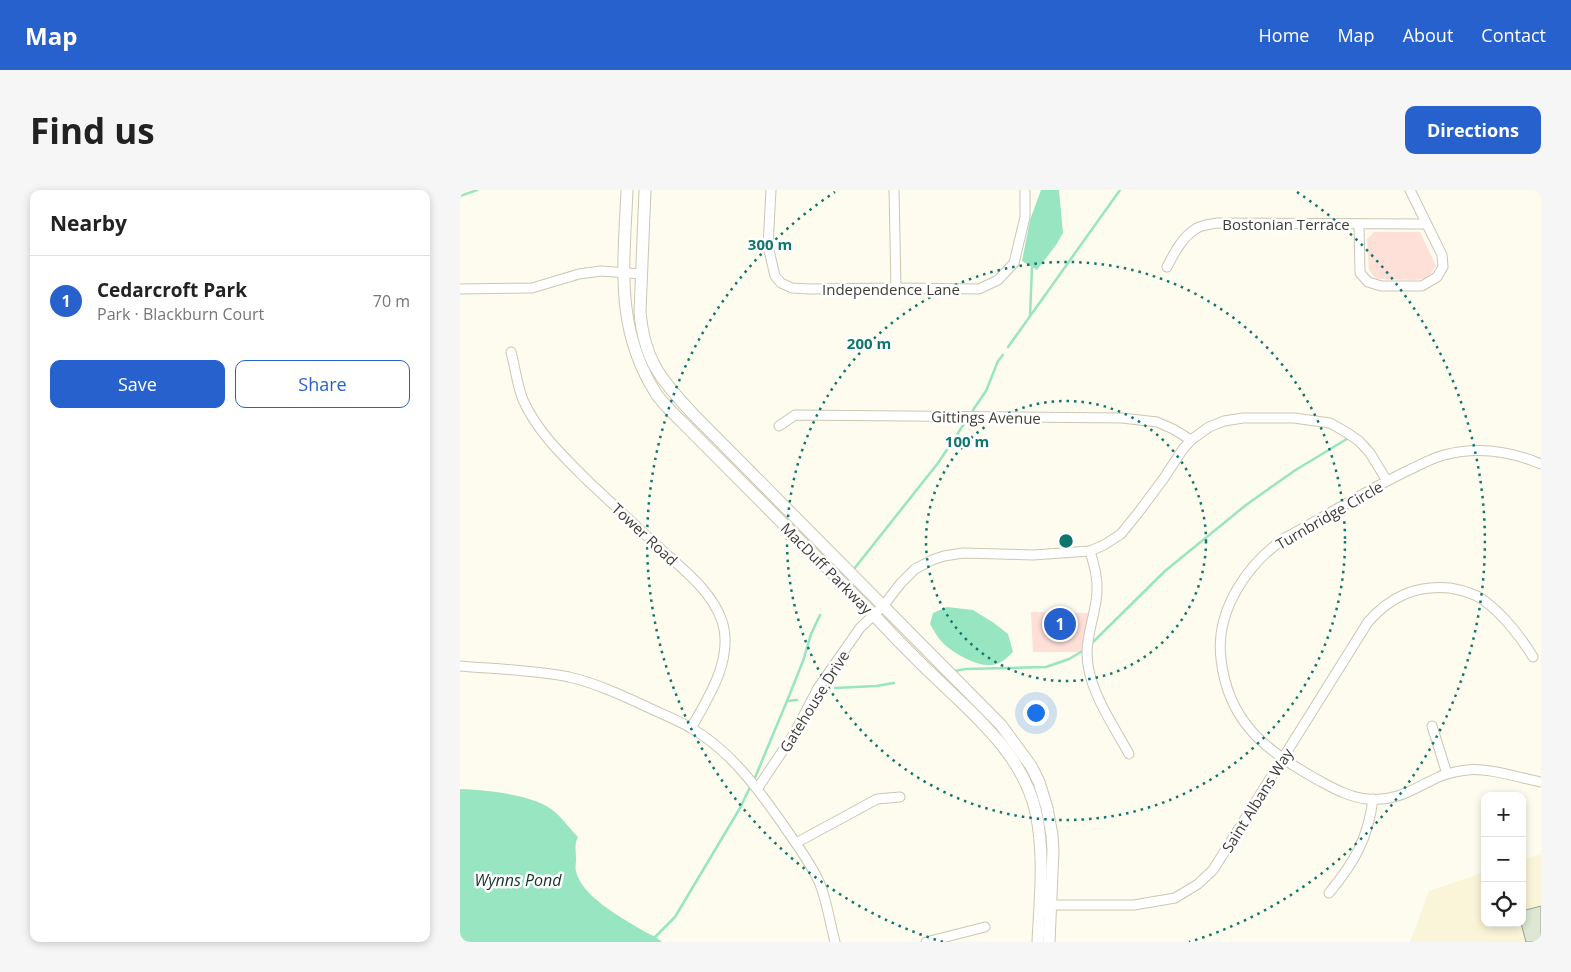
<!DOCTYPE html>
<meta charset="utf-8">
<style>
body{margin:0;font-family:"Open Sans",sans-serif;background:#f6f6f6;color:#222}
.controls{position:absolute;right:15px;bottom:15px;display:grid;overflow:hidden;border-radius:10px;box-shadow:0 2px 8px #0003}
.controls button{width:45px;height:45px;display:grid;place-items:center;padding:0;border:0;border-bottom:1px solid #e0e0e0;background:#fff;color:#222;font:25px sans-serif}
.you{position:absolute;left:575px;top:522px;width:18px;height:18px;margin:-12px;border:4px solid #fff;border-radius:50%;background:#1a73e8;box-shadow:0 0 0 8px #1a73e833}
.badge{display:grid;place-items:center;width:32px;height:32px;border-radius:50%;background:#2761ce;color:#fff;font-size:16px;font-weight:700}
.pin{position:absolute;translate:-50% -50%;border:2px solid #fff;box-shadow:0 1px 5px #0006}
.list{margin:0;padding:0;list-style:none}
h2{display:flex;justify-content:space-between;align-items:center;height:65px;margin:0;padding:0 20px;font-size:21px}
h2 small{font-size:16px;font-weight:400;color:#767676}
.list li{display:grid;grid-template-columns:32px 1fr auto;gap:15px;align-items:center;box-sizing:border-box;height:90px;padding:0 20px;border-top:1px solid #e0e0e0}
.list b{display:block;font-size:19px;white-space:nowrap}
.list p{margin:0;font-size:16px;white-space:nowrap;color:#767676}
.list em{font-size:16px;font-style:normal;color:#767676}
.actions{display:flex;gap:10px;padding:15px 20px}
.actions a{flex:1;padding:11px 0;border:1px solid #2761ce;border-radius:10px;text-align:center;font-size:18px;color:#2761ce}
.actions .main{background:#2761ce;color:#fff}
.icon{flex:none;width:28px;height:28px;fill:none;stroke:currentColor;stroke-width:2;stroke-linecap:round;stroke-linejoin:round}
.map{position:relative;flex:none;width:1081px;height:752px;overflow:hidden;border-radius:10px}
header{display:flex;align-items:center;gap:30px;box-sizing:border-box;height:70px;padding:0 25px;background:#2761ce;color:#fff}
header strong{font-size:24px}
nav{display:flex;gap:28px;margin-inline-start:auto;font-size:18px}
.intro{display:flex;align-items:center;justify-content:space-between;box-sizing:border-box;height:120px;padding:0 30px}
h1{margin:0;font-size:35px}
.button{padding:12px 22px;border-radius:10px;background:#2761ce;color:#fff;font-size:18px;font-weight:700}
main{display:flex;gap:30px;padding:0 30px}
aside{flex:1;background:#fff;border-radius:10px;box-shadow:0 2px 8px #0003}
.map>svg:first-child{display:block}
.built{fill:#faf4d8}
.green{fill:#fee0d9}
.water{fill:#98e5c1}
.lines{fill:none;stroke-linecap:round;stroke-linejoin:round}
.stream{stroke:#98e5c1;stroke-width:2.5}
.building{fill:#dde7d4;stroke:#99a291}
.minor-casing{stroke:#cbc7b3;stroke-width:11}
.tertiary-casing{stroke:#cbc7b3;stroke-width:13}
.minor{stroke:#fff;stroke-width:9}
.tertiary{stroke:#fff;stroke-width:11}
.ring{fill:none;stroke:#0f766e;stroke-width:2.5;stroke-dasharray:2.5 5}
.labels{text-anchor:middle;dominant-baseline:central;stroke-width:5;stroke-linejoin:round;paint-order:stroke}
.street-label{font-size:15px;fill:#3f3d35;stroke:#fff}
.water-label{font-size:16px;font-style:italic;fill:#123527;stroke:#fff}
.centre{fill:#0f766e;stroke:#fff;stroke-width:2.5}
.ring-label{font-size:15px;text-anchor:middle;font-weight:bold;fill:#0f766e;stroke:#fff;stroke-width:5;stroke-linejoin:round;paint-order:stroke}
</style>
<header>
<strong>Map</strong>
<nav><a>Home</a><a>Map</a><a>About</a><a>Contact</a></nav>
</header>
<div class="intro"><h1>Find us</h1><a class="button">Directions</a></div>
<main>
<aside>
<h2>Nearby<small></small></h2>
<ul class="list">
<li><span class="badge">1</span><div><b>Cedarcroft Park</b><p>Park · Blackburn Court</p></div><em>70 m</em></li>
</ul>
<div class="actions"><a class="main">Save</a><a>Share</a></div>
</aside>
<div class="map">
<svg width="1081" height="752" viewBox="0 0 1081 752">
<rect width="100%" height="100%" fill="#fefcef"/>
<path class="built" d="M1081 664V752H950L969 701 1025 682V733H1062V670Z"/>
<g class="green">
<path d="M914 42H960L976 76 968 88 956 90 916 89 909 80 907 49Z"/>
<path d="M571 422 631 423 624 462H573Z"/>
</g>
<g class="water">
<path d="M581 0H599L603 43 596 55 577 80 562 71 570 30Z"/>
<path d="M487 417 513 420 534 433 548 444 553 462C547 468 540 475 530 475 518 476 499 466 490 459 481 453 475 443 470 434L473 423Z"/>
<path d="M0 599C24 600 71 604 91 619 101 626 109 638 118 647 114 654 116 661 116 670 116 673 115 678 116 681 121 706 162 728 182 740 188 744 196 746 202 752H0Z"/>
</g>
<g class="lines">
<g class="stream">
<path d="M0 6 17 0"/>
<path d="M570 126 572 77"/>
<path d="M548 157 660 0"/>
<path d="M513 220 526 201 538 171 543 165"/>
<path d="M394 379 478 273 504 234"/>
<path d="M630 455 705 381 786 315 834 281 890 247"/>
<path d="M495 481 505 479 586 477 609 469 626 459"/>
<path d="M375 498 416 496 434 493"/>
<path d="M327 511 337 510"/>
<path d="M294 590 327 511 343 471 351 444 360 425"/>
<path d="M195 747 215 727 280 618 291 595"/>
</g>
</g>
<path class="building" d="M1081 716V752H1066L1061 733H1062V721Z"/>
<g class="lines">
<g class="minor-casing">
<g id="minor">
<path d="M311 0 308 56 315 86 321 93 332 98 349 99 436 98 519 99 538 90 554 73 565 27V0"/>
<path d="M434 0 436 98"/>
<path d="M899 34 900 83 908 92 921 96H962L977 87 983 77 982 65 950 0"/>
<path d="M707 77C714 63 723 46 737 38 743 35 751 34 757 33L966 34"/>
<path d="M0 99 72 98 119 84 141 81 181 84"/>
<path d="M51 162C55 177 57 195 63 210 78 243 104 267 129 292 154 315 179 339 204 362 226 382 252 402 262 431 274 468 249 507 231 538"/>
<path d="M319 236 335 225 662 228 697 232 713 239 731 250"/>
<path d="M1081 274C1050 261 1018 256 984 265 972 268 960 275 949 280 907 300 866 326 825 348 787 374 755 421 761 469 768 532 806 561 858 590 873 598 888 607 907 609 938 612 954 598 981 586 989 583 998 581 1007 580 1025 577 1061 588 1081 592"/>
<path d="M630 361C634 375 638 388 637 402 636 423 627 442 627 463 627 499 653 534 669 564"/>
<path d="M0 476C36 479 73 480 109 487 135 493 159 504 183 515 199 523 216 529 231 538 270 560 299 600 324 636 336 654 351 673 360 694 367 712 370 733 375 752"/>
<path d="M972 536 987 584"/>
<path d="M297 599 334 544 358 498 400 438 423 416 441 393 455 379 472 370 484 366 503 363 573 365 630 361 644 355 661 344 678 323 704 288 723 259 731 250 749 237 764 231 783 228H834L870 233 886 242 899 251 910 263 927 291"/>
<path d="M336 653 417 609 440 607"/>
<path d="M869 703C894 673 908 649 913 609"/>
<path d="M585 715H674L715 708 738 694 753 680 908 432C931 406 956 395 990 398 1001 400 1013 403 1022 409 1042 423 1061 447 1073 467"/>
<path d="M466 752 525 737"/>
</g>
</g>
<g class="tertiary-casing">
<g id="tertiary">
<path d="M167 0C164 74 154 139 197 205 204 215 214 224 223 233L414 425C435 448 456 469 478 490 518 528 564 567 576 623 585 665 580 709 578 752"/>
<path d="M185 0 180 122C184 170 201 190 233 224L541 535 571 576 579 592 587 618 592 645 593 661 589 752"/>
</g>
</g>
<use href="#minor" class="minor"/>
<use href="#tertiary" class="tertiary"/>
</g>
<g class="ring">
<circle cx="606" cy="351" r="140"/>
<circle cx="606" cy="351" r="279"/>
<path d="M483 752A419 419 0 0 1 375 2M837 2A419 419 0 0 1 729 752"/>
</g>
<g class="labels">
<g class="street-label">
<text x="826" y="34">Bostonian Terrace</text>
<text x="431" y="99">Independence Lane</text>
<text transform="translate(526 227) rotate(1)">Gittings Avenue</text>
<text transform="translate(869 325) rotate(-30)">Turnbridge Circle</text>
<text transform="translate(185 344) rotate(43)">Tower Road</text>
<text transform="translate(367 378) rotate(45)">MacDuff Parkway</text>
<text transform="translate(354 511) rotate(-58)">Gatehouse Drive</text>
<text transform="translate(797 610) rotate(-58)">Saint Albans Way</text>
</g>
<g class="water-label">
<text x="58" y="690">Wynns Pond</text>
</g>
</g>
<circle cx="606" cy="351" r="8" class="centre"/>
<g class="ring-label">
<text x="310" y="60">300 m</text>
<text x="409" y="159">200 m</text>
<text x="507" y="257">100 m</text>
</g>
</svg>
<div class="controls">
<button>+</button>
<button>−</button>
<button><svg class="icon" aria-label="locate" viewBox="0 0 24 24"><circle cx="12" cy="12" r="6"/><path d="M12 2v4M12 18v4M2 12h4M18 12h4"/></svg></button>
</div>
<div class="you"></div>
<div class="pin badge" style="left:600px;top:434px">1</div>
</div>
</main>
